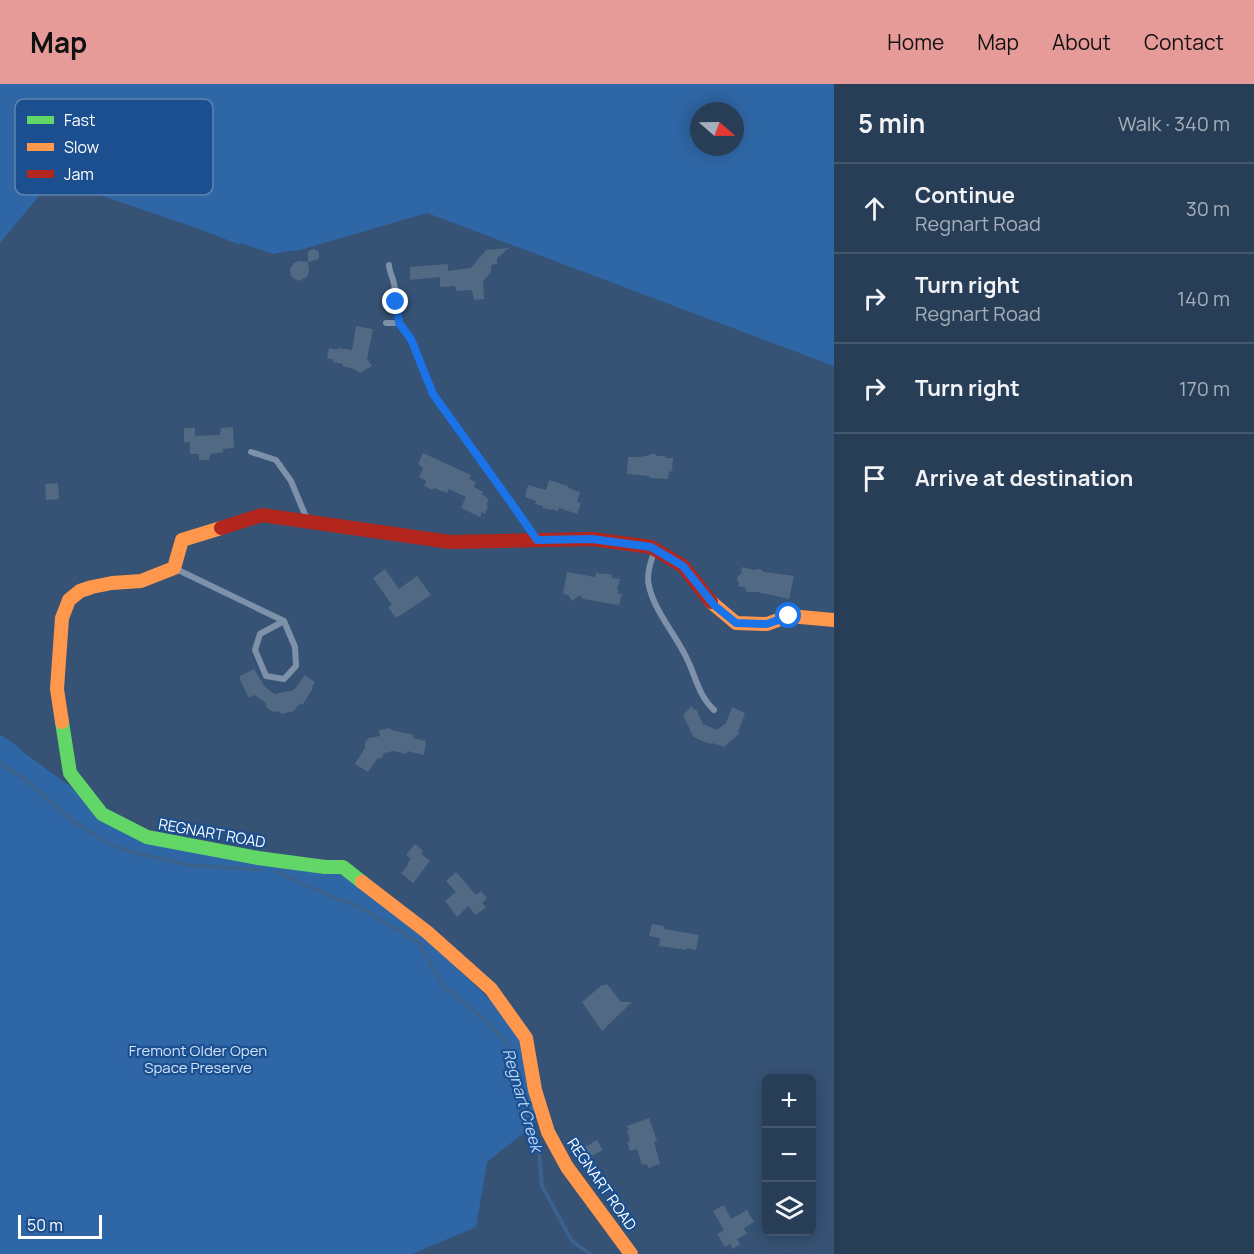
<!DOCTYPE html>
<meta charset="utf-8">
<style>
body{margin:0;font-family:Manrope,sans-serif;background:#30455d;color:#f1f3f6}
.controls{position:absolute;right:18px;bottom:18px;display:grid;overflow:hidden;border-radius:9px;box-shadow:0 3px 15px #0003}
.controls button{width:54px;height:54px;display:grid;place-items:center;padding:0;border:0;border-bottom:2px solid #44576d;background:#283e57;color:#f1f3f6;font:30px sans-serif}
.compass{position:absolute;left:690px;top:18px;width:54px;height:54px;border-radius:50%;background:#283e57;box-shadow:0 3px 15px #0003;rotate:110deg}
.scale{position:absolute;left:18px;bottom:15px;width:84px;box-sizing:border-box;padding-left:6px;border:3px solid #fff;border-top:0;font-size:16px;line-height:21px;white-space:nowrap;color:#fff;-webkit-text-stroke:4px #1b4f8f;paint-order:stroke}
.stop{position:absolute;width:18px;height:18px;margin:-14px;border:4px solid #1a73e8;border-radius:50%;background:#fff}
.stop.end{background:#1a73e8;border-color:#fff;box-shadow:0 2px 6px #0008}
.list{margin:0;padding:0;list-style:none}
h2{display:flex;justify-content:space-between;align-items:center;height:78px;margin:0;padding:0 24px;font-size:26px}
h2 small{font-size:20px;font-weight:400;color:#a5aeba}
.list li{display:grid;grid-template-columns:39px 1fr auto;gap:18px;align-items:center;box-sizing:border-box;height:90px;padding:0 24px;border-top:2px solid #44576d}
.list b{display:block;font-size:22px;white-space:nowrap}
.list p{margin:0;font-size:20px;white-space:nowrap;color:#a5aeba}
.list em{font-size:20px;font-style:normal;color:#a5aeba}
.icon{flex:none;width:33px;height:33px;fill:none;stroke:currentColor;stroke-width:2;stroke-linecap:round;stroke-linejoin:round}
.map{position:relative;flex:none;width:834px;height:1170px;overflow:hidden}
header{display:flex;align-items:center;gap:36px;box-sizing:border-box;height:84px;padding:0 30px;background:#e69b98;color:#111}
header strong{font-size:28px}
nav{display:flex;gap:33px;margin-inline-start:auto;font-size:21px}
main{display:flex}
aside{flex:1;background:#283e57}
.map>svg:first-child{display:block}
.green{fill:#2f66a5;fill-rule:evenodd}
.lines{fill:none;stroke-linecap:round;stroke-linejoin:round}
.stream{stroke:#3b618d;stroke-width:4}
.building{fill:#526984}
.lane{stroke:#7d92a8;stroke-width:6}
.fast{stroke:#63d668;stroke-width:14}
.slow{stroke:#ff974d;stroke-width:14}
.jam{stroke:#b3261e;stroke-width:14}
.route{stroke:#1a73e8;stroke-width:8}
.labels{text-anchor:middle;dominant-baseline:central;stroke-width:4.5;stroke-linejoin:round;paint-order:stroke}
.street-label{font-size:15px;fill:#fff;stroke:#1b4f8f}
.park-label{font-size:15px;fill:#cfe3fa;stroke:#1b4f8f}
.water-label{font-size:16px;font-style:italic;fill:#b5d3f5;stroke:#1b4f8f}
.key{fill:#1b4f8f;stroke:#5f84b1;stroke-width:1.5}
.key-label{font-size:16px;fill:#fff}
</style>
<header>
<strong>Map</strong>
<nav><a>Home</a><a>Map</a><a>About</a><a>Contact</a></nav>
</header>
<main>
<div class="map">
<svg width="834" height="1170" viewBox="0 0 834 1170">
<rect width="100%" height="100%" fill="#365274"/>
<g class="green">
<path d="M0 0H834V282L427 129 300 166 283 168 273 170 241 159 240 161 202 146 53 95 0 159ZM699 27H735V63H699Z"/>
<path d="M0 651 12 658 23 668 103 726 148 751 356 787 529 953 539 1008 535 1040 487 1078 476 1143 412 1170H0Z"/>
</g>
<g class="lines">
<g class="stream">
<path d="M0 679 26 696 70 735 101 755 118 763 135 769 189 781 260 786"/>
<path d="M277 788 335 814 358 822 419 859 443 902 482 933 507 959 539 1065 542 1102 572 1157 590 1170"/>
</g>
</g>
<g class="building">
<path d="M509 164 497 174V180L491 181V188L483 197 484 215 474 216 472 206 456 207 455 202 440 203V193L410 196V183L448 180V187L471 184 486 166Z"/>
<path d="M314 165 319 168V174L316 176 308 178V169L310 166Z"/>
<path d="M299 177 308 178 309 187 307 193 299 197 293 194 291 191 290 185 293 180Z"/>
<path d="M356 242 373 245 367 275 372 282 360 289 354 285 342 282 343 280 333 278V275H327L329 264 337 266 338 264 352 266Z"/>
<path d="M233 343 234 364 223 365V368L210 370 209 376H199V370H190V358H184V344H195V352L220 351 221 344Z"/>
<path d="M423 369 471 391 469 395 476 398 474 403 483 408 481 410 489 415 486 421 488 422 485 430 482 428 480 433 461 424 466 413 449 405 447 409 434 404 433 406 424 402 426 397 419 393 423 384 418 380Z"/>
<path d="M650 370H655L657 372H665V374H673L672 387 669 388 668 395 649 394V392L627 390 628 373H642L643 372H648Z"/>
<path d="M549 396 568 402V404L580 408 577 418 581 419 577 430 559 424 558 427 552 425 551 426 542 424 543 422 535 420 536 417 525 413 528 401 546 406Z"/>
<path d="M58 399 59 415 46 416 45 400Z"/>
<path d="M742 483 753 486 760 485 764 488 794 492 789 515 757 508H747L745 504 738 502 739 499 737 496 738 492 741 490Z"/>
<path d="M385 485 399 505 417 492 431 511 396 534 388 523 392 521 373 494Z"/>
<path d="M567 488 595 493 596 489 604 490V489L612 491V494L620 495 617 506H619L618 510H622L619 521 583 515 580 511 572 517 568 511 563 510Z"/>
<path d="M254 585 265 603 275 610 294 606 305 591 315 598 312 603 313 604 303 620 298 621 294 627 282 630 278 627 273 628 267 624 265 618 254 611 249 614 240 596V592Z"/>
<path d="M692 622 694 626 696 625 703 640 717 646 726 639 732 623 745 629 738 648 740 649 724 663 712 659 711 660 697 655V654L693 652 683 631Z"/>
<path d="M390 644 391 646 414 651 413 654 426 657 424 671 407 667 406 670 393 667 384 669 382 674 377 675 368 688 355 680 365 664V659L367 656 369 654 380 652 379 646Z"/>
<path d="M415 760 423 767 421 770 430 777 413 799 401 789 408 781 407 780 411 775 406 771Z"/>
<path d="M456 788 476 811 481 807 487 814 482 819 486 823 476 831 468 822 457 833 445 817 456 808 446 797Z"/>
<path d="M652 840 664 842V845L699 851 696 866 687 864 686 866 659 862 660 854 649 852Z"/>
<path d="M607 900 621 918H632L602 947 582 918 602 901 604 902Z"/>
<path d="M649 1034 657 1057 654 1058 660 1080 648 1084 647 1080 642 1081 637 1065 630 1067 627 1058 630 1057 627 1047H629L627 1042Z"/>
<path d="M597 1056 603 1066 592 1072 593 1076 584 1082 576 1068Z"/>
<path d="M724 1121 731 1135 747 1126 754 1138 744 1144 747 1150 737 1155 740 1160 733 1165 730 1160 725 1163 717 1150 724 1146 713 1127Z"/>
</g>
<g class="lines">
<g class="lane">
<path d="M389 181C389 188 393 193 394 200 397 213 397 226 399 239"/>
<path d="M386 239H399L411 255 433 310 512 420 535 453"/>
<path d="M251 368 276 376 291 397 306 433"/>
<path d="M655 466C651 476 646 491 649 502 655 529 677 552 688 577 696 594 699 612 714 626"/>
<path d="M174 484 284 537 295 563 296 582 284 595 266 592 255 566 260 550 284 537"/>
</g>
<path class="fast" d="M62 638 70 689 102 730 147 753 258 774 325 783H343L362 798"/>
<g class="slow">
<path d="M711 518 736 539 767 540 789 532 834 536"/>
<path d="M62 638 57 605 62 534 69 516 80 507 92 503 112 499 141 497 174 484 182 456 221 444"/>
<path d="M362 798 427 848 491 905 526 954 535 1006 548 1048 567 1083 631 1170"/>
</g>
<path class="jam" d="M221 444 262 431 450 458 592 455 651 463 683 482 711 518"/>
</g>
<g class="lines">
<path class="route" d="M396 218 399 239 411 255 433 310 512 420 537 456 592 455 651 463 683 482 714 521 736 539 767 540 789 532"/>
</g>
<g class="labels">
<g class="street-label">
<text transform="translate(212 749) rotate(10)">REGNART ROAD</text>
<text transform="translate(602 1100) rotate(55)">REGNART ROAD</text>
</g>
<g class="park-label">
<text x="198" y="966">Fremont Older Open<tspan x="198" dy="17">Space Preserve</tspan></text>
</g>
<g class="water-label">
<text transform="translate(523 1016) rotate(74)">Regnart Creek</text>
</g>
</g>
<rect x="15" y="15" width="198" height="96" rx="9" class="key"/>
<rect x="27" y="32" width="27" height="8" fill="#63d668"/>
<rect x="27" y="59" width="27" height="8" fill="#ff974d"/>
<rect x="27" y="86" width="27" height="8" fill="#b3261e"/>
<g class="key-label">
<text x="64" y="42">Fast</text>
<text x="64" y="69">Slow</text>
<text x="64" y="96">Jam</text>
</g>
</svg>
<div class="controls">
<button>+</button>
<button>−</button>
<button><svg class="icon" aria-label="layers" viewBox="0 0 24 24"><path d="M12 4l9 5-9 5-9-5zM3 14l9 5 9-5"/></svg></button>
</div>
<svg class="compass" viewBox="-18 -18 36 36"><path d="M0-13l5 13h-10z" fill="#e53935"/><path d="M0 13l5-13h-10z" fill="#a5aeba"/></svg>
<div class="scale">50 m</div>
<div class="stop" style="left:789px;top:532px"></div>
<div class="stop end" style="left:396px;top:218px"></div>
</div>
<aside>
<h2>5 min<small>Walk · 340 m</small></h2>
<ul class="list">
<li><svg class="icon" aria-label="ahead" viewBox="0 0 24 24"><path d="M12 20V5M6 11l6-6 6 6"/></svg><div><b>Continue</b><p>Regnart Road</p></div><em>30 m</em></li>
<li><svg class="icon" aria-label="right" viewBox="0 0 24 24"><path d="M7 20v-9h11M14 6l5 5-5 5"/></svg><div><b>Turn right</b><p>Regnart Road</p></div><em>140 m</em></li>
<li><svg class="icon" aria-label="right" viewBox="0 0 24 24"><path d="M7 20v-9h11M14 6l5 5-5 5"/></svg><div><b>Turn right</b></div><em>170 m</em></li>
<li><svg class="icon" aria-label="arrive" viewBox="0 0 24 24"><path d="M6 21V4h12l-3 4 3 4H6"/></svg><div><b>Arrive at destination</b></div></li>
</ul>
</aside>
</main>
